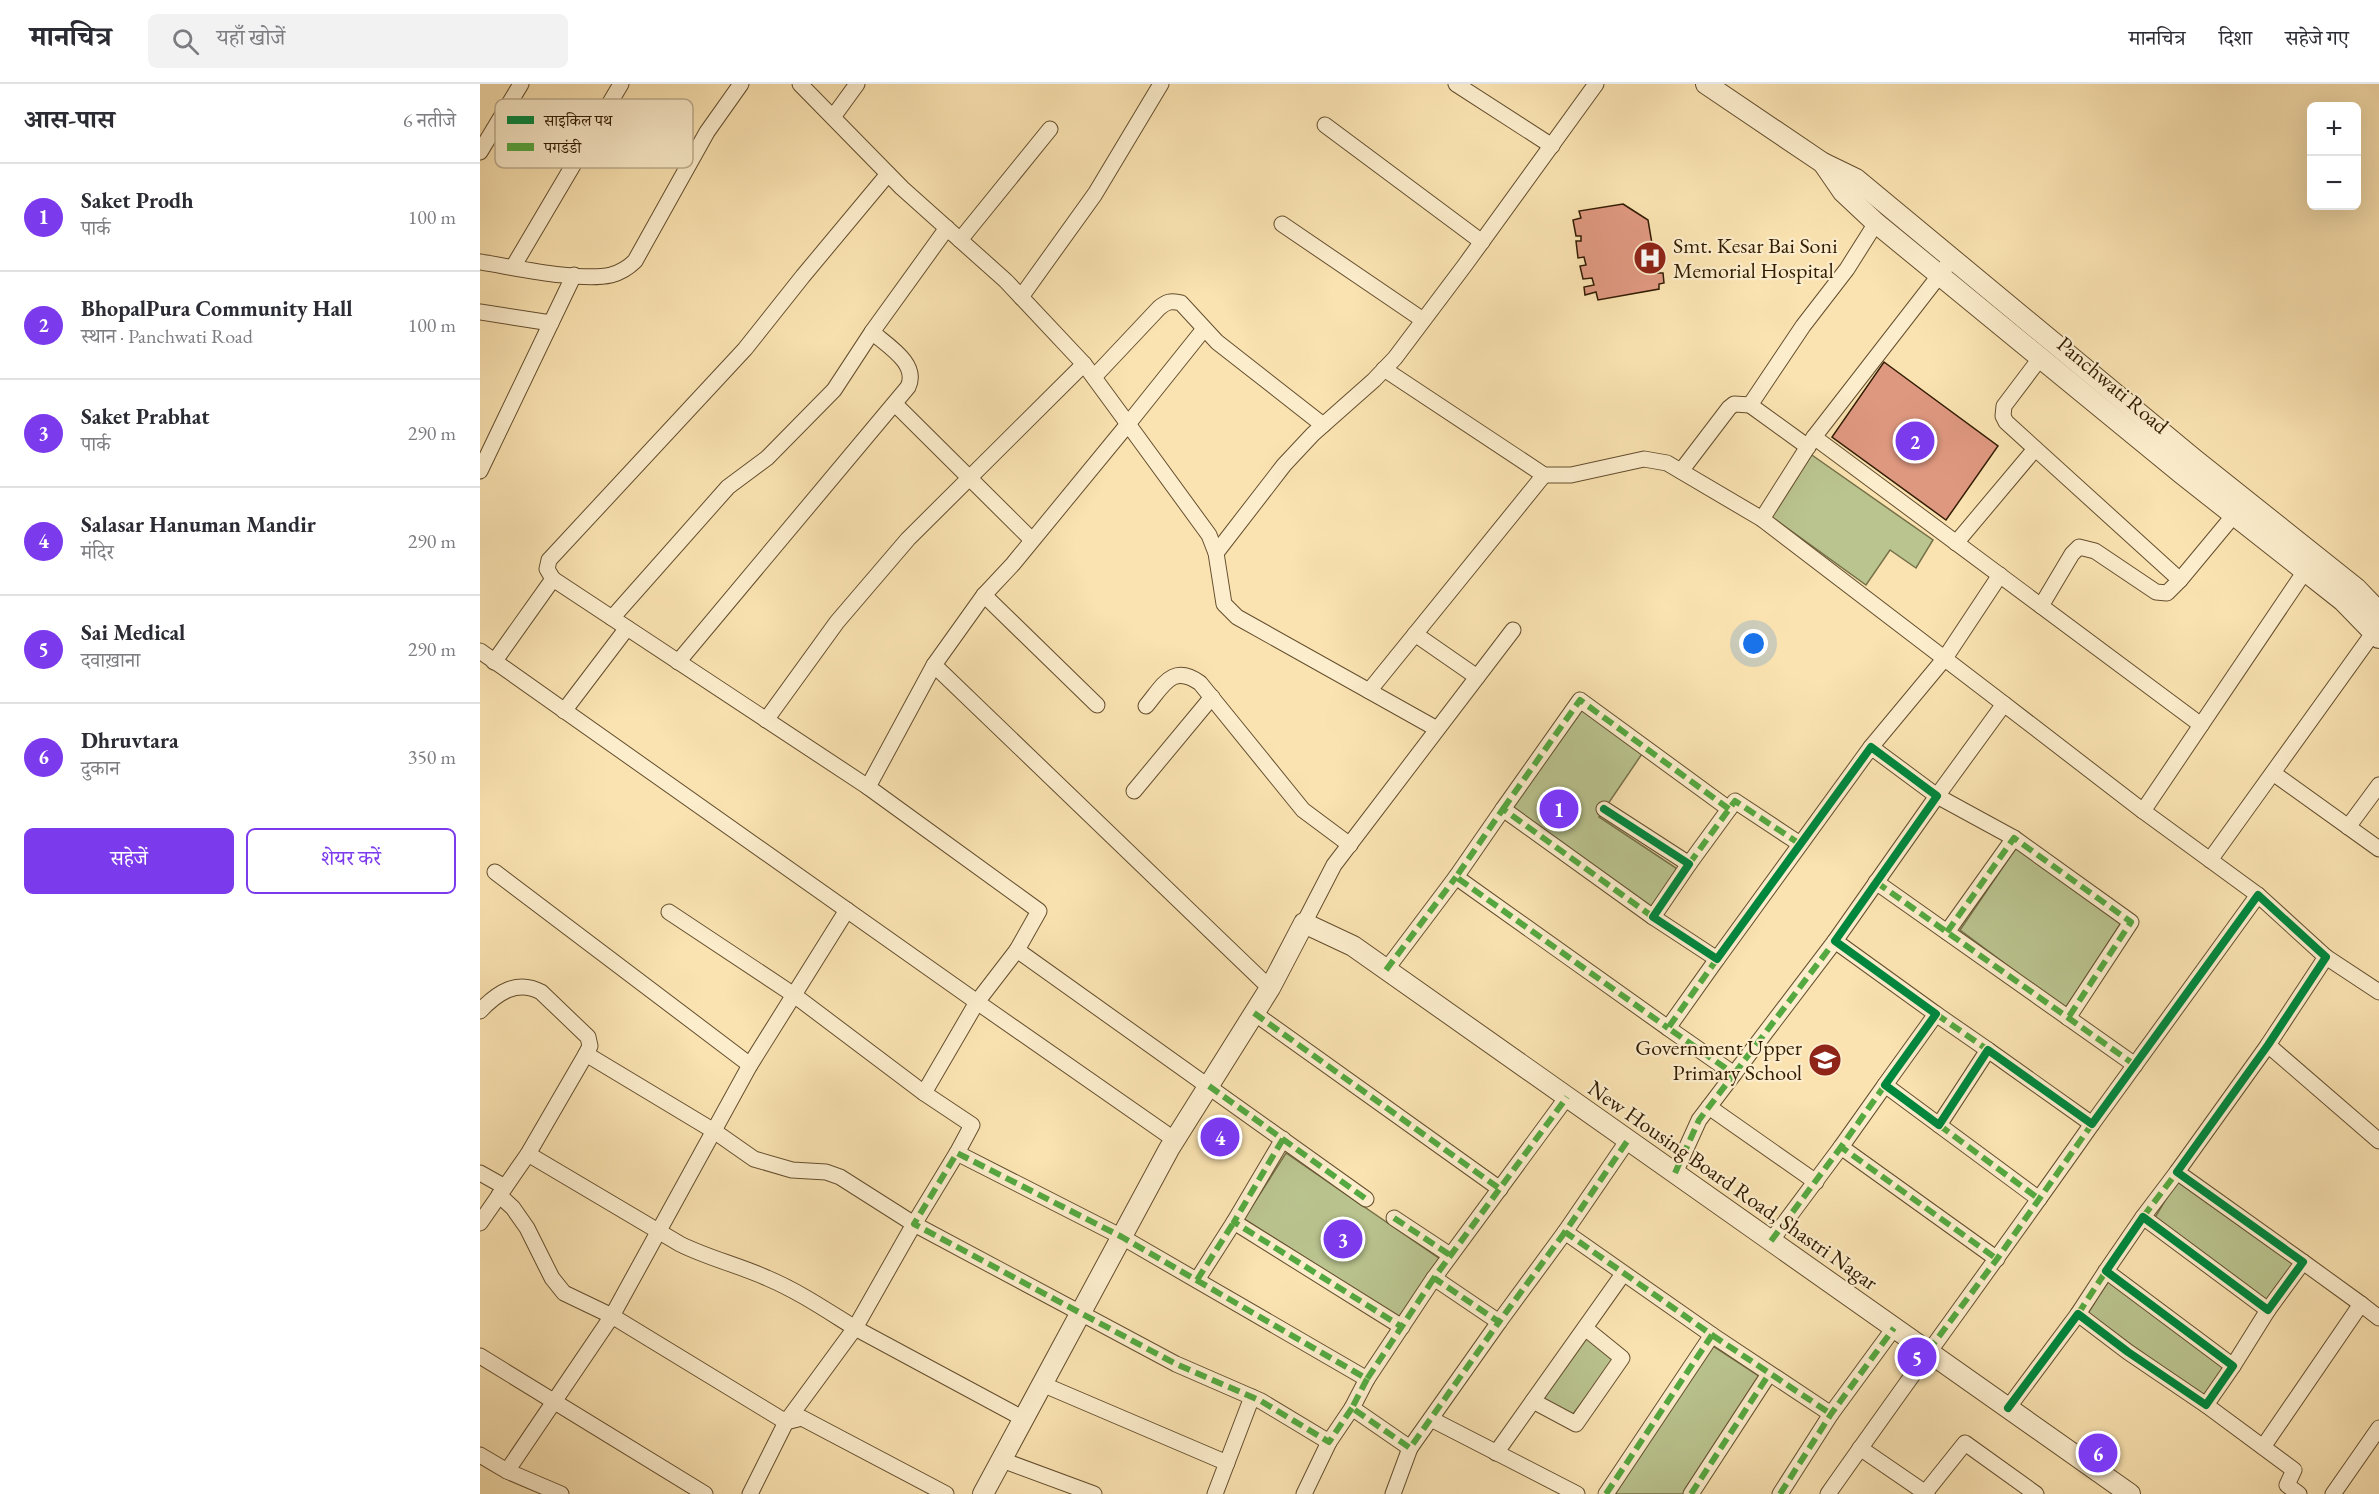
<!DOCTYPE html>
<html lang="hi">
<meta charset="utf-8">
<style>
body{margin:0;font-family:"EB Garamond","Noto Serif Devanagari",serif;background:#f2f2f3;color:#2b2b33}
.controls{position:absolute;right:18px;top:18px;display:grid;overflow:hidden;border-radius:9px;box-shadow:0 6px 24px #0002}
.controls button{width:54px;height:54px;display:grid;place-items:center;padding:0;border:0;border-bottom:2px solid #e1e1e2;background:#fff;color:#2b2b33;font:30px sans-serif}
.you{position:absolute;left:1274px;top:560px;width:21px;height:21px;margin:-15px;border:4px solid #fff;border-radius:50%;background:#1a73e8;box-shadow:0 0 0 9px #1a73e833}
.badge{display:grid;place-items:center;width:39px;height:39px;border-radius:50%;background:#7c3aed;color:#fff;font-size:20px;font-weight:700}
.pin{position:absolute;translate:-50% -50%;border:3px solid #fff;box-shadow:0 2px 6px #0006}
.list{margin:0;padding:0;list-style:none}
h2{display:flex;justify-content:space-between;align-items:center;height:78px;margin:0;padding:0 24px;font-size:26px}
h2 small{font-size:20px;font-weight:400;color:#7c7c81}
.list li{display:grid;grid-template-columns:39px 1fr auto;gap:18px;align-items:center;box-sizing:border-box;height:108px;padding:0 24px;border-top:2px solid #e1e1e2}
.list b{display:block;font-size:22px;white-space:nowrap}
.list p{margin:0;font-size:20px;white-space:nowrap;color:#7c7c81}
.list em{font-size:20px;font-style:normal;color:#7c7c81}
.actions{display:flex;gap:12px;padding:18px 24px}
.actions a{flex:1;padding:14px 0;border:2px solid #7c3aed;border-radius:9px;text-align:center;font-size:21px;color:#7c3aed}
.actions .main{background:#7c3aed;color:#fff}
.icon{flex:none;width:33px;height:33px;fill:none;stroke:currentColor;stroke-width:2;stroke-linecap:round;stroke-linejoin:round}
.map{position:relative;flex:none;width:1899px;height:1410px;overflow:hidden}
header{display:flex;align-items:center;gap:36px;box-sizing:border-box;height:84px;padding:0 30px;background:#fff;border-bottom:2px solid #e1e1e2}
header strong{font-size:28px}
nav{display:flex;gap:33px;margin-inline-start:auto;font-size:21px}
.search{width:420px;height:54px;background:#f2f2f3;display:flex;align-items:center;gap:15px;box-sizing:border-box;padding:0 21px;border-radius:9px;color:#7c7c81;font-size:22px}
main{display:flex}
aside{flex:1;background:#fff}
.map>svg:first-child{display:block}
.green{fill:#bac48f;stroke:#767049;stroke-width:1.5}
.building{fill:#df9880;stroke:#321c03;stroke-width:1.5}
.lines{fill:none;stroke-linecap:round;stroke-linejoin:round}
.minor-casing{stroke:#644e2e;stroke-width:17}
.tertiary-casing{stroke:#644e2e;stroke-width:22}
.minor{stroke:#fcedcc;stroke-width:15}
.tertiary{stroke:#fcedcc;stroke-width:20}
.quiet{stroke:#54a940;stroke-width:6;stroke-dasharray:12 6;stroke-linecap:butt}
.cycleway-casing{stroke:#fcedcc;stroke-width:11}
.cycleway{stroke:#00873e;stroke-width:8}
.labels{text-anchor:middle;dominant-baseline:central;stroke-width:4.5;stroke-linejoin:round;paint-order:stroke}
.poi-label{font-size:22px;fill:#321c03;stroke:#fcedcc;text-anchor:start}
.street-label{font-size:22px;fill:#321c03;stroke:#fcedcc}
.key{fill:#fcedcc;stroke:#bfae90;stroke-width:1.5}
.key-label{font-size:16px;fill:#321c03}
</style>
<header>
<strong>मानचित्र</strong>
<div class="search"><svg class="icon" aria-label="search" viewBox="0 0 24 24"><circle cx="10" cy="10" r="6"/><path d="M15 15l6 6"/></svg>यहाँ खोजें</div>
<nav><a>मानचित्र</a><a>दिशा</a><a>सहेजे गए</a></nav>
</header>
<main>
<aside>
<h2>आस-पास<small>6 नतीजे</small></h2>
<ul class="list">
<li><span class="badge">1</span><div><b>Saket Prodh</b><p>पार्क</p></div><em>100 m</em></li>
<li><span class="badge">2</span><div><b>BhopalPura Community Hall</b><p>स्थान · Panchwati Road</p></div><em>100 m</em></li>
<li><span class="badge">3</span><div><b>Saket Prabhat</b><p>पार्क</p></div><em>290 m</em></li>
<li><span class="badge">4</span><div><b>Salasar Hanuman Mandir</b><p>मंदिर</p></div><em>290 m</em></li>
<li><span class="badge">5</span><div><b>Sai Medical</b><p>दवाख़ाना</p></div><em>290 m</em></li>
<li><span class="badge">6</span><div><b>Dhruvtara</b><p>दुकान</p></div><em>350 m</em></li>
</ul>
<div class="actions"><a class="main">सहेजें</a><a>शेयर करें</a></div>
</aside>
<div class="map">
<svg width="1899" height="1410" viewBox="0 0 1899 1410">
<rect width="100%" height="100%" fill="#fae3b1"/>
<filter id="stains"><feTurbulence type="fractalNoise" baseFrequency=".00333" numOctaves="4"/><feColorMatrix values="0 0 0 0 .2 0 0 0 0 .09 0 0 0 0 .02 0 0 0 .5 -.17"/></filter>
<radialGradient id="worn" r=".72"><stop offset=".6" stop-color="#630" stop-opacity="0"/><stop offset="1" stop-color="#630" stop-opacity=".3"/></radialGradient>
<g class="green">
<path d="M1329 369 1453 456 1436 484 1410 466 1386 501 1289 431Z"/>
<path d="M1102 625 1166 664 1119 733 1199 786 1171 825 1032 724Z"/>
<path d="M1536 764 1641 839 1586 925 1480 846Z"/>
<path d="M806 1069 960 1175 919 1233 764 1135Z"/>
<path d="M1698 1095 1815 1179 1788 1219 1674 1135Z"/>
<path d="M1628 1196 1746 1283 1724 1314 1608 1229Z"/>
<path d="M1104 1249 1136 1273 1090 1334 1061 1313Z"/>
<path d="M1227 1258 1279 1292 1203 1410H1135Z"/>
</g>
<g class="building">
<path d="M1143 120 1168 136 1177 189H1183L1184 199 1179 200V205L1118 216 1116 208 1105 211 1104 203 1114 201 1112 194 1103 195 1100 182 1106 181 1104 173 1098 174 1096 157H1101V152H1096L1093 136 1101 134 1099 127Z"/>
<path d="M1404 278 1518 362 1466 436 1352 353Z"/>
</g>
<g class="lines">
<g class="minor-casing">
<g id="minor">
<path d="M320 0 422 104 526 197 604 280 648 340 724 245"/>
<path d="M976 0 1072 62"/>
<path d="M353 33 377 0"/>
<path d="M845 41 1002 158"/>
<path d="M0 68 41 0"/>
<path d="M802 140 943 236"/>
<path d="M480 156 570 45"/>
<path d="M0 178C33 183 100 198 131 191 142 188 148 184 155 177L227 48 261 0"/>
<path d="M33 183 141 0"/>
<path d="M541 213 615 110 681 0"/>
<path d="M0 228 71 239"/>
<path d="M1561 273 1524 322 1523 332 1526 338 1700 496 1754 431"/>
<path d="M904 285 1064 391H1091L1164 375 1187 379 1282 435 1524 620"/>
<path d="M614 293 679 224C686 218 691 216 701 219L737 258 843 341"/>
<path d="M415 320 552 456"/>
<path d="M1334 353 1721 641"/>
<path d="M1328 363 1270 321 1323 242 1367 185 1396 139"/>
<path d="M0 387 94 191"/>
<path d="M1201 387 1249 324 1254 320 1270 321"/>
<path d="M1282 435 1334 353 1472 175"/>
<path d="M1476 459 1555 365"/>
<path d="M736 469 804 381 833 350 894 296 915 274 985 181 1116 0"/>
<path d="M73 495 388 703"/>
<path d="M504 511 617 621"/>
<path d="M1561 522 1592 470 1599 463 1615 467 1676 508 1687 509 1700 496"/>
<path d="M132 534 248 403 287 374 354 306 392 248 467 144"/>
<path d="M935 550 997 593"/>
<path d="M0 567 497 918 444 1009 492 1041 477 1069"/>
<path d="M14 578 73 495 67 485 69 476 265 265 323 192 408 90"/>
<path d="M198 578 428 303C439 280 408 262 392 248"/>
<path d="M454 581 388 703 559 827 537 866"/>
<path d="M889 607 1064 391"/>
<path d="M666 622C683 602 692 579 720 599L823 726 870 761"/>
<path d="M84 627 147 544"/>
<path d="M286 636 357 538 428 455 604 280"/>
<path d="M1391 663 1465 574 1520 491"/>
<path d="M1793 689 1899 765"/>
<path d="M654 707 732 613"/>
<path d="M1023 725 1100 616 1249 725"/>
<path d="M1124 725 1209 780 1173 833 1237 875 1391 663 1457 712 1355 857 1456 930 1405 1001 1459 1041 1508 966 1612 1040 1778 811 1846 873 1788 961 1697 1088 1823 1178 1788 1226 1663 1133 1626 1187 1753 1282 1726 1321 1648 1268 1598 1230 1528 1324"/>
<path d="M1663 727 1825 487 1832 480"/>
<path d="M1868 743 1899 701"/>
<path d="M1534 754 1457 712 1524 620 1663 727 1778 811"/>
<path d="M1730 776 1899 541"/>
<path d="M1209 780 1255 717 1320 760"/>
<path d="M15 788 270 981"/>
<path d="M1396 798 1655 981"/>
<path d="M367 826 270 981 132 1232 306 1338 322 1334 466 1410"/>
<path d="M189 828 314 911 444 1009"/>
<path d="M1173 833 1023 725 976 793 1188 944"/>
<path d="M824 839 854 781 1033 546"/>
<path d="M1467 848 1534 754 1651 838 1588 934"/>
<path d="M1846 873 1899 908"/>
<path d="M906 886 976 793"/>
<path d="M790 904 454 581 504 511 533 480 648 340 729 451 736 469 744 520 757 533 957 645"/>
<path d="M0 927C17 909 37 895 61 908L108 953 110 962 106 970"/>
<path d="M774 929 1020 1105"/>
<path d="M1456 930 1508 966"/>
<path d="M1788 961 1899 1057"/>
<path d="M1254 990 1355 857"/>
<path d="M1405 1001 1361 1063 1517 1175"/>
<path d="M1229 1023 1336 1098"/>
<path d="M1459 1041 1559 1115"/>
<path d="M803 1055 754 1138 922 1243"/>
<path d="M695 1056 497 918 537 866 886 1115"/>
<path d="M48 1070 200 1160C228 1174 258 1181 287 1194 318 1207 346 1226 375 1244L306 1338 270 1410"/>
<path d="M0 1089 25 1103"/>
<path d="M1195 1089 1219 1036 1254 990 1188 944 1237 875"/>
<path d="M19 1111 33 1124 47 1144 72 1194 84 1209 132 1232 27 1387"/>
<path d="M1663 1133 1697 1088"/>
<path d="M914 1134 970 1171"/>
<path d="M0 1139 48 1070 106 970 234 1047 274 1075 312 1086 346 1088 360 1093 434 1140 375 1244 544 1335"/>
<path d="M1085 1148 1019 1238 954 1194 1087 1013"/>
<path d="M1291 1157 1361 1063"/>
<path d="M1823 1178 1881 1220"/>
<path d="M717 1196 754 1138"/>
<path d="M1598 1230 1626 1187"/>
<path d="M1232 1251 1351 1330"/>
<path d="M0 1272 225 1410"/>
<path d="M1753 1282 1788 1226"/>
<path d="M887 1295 872 1324 930 1364 1019 1238"/>
<path d="M562 1300 747 1379"/>
<path d="M1053 1317 1096 1340 1142 1274 1105 1244"/>
<path d="M1726 1321 1814 1386 1807 1401 1819 1410"/>
<path d="M872 1324 849 1358 781 1317 696 1280 434 1140 477 1069 642 1153 887 1295 954 1194"/>
<path d="M951 1335 1097 1410"/>
<path d="M1783 1363 1881 1220 1899 1234"/>
<path d="M1380 1364 1447 1410"/>
<path d="M1016 1369 1143 1190"/>
<path d="M0 1371 27 1387 81 1410"/>
<path d="M522 1376 614 1410"/>
<path d="M1445 1409 1485 1359 1556 1410"/>
<path d="M735 1410 772 1313"/>
<path d="M824 1410 849 1358"/>
<path d="M913 1410 930 1364"/>
<path d="M1126 1410 1232 1251 1085 1148 1148 1056"/>
<path d="M1211 1410 1289 1290"/>
<path d="M1300 1410 1351 1330 1414 1244"/>
<path d="M1348 1410C1435 1286 1525 1164 1612 1040"/>
<path d="M1853 1410 1899 1344"/>
</g>
</g>
<g class="tertiary-casing">
<g id="tertiary">
<path d="M1226 0 1343 79 1376 95 1714 375 1876 504 1899 528"/>
<path d="M1343 79 1363 108 1396 139 1702 390 1863 517 1899 554"/>
<path d="M503 1410 689 1065 790 904 824 839 873 862 1650 1410"/>
</g>
</g>
<use href="#minor" class="minor"/>
<use href="#tertiary" class="tertiary"/>
<g class="quiet">
<path d="M1023 725 1100 616 1249 725"/>
<path d="M1209 780 1255 717 1320 760"/>
<path d="M1396 798 1655 981"/>
<path d="M1173 833 1023 725 976 793 1188 944"/>
<path d="M1467 848 1534 754 1651 838 1588 934"/>
<path d="M906 886 976 793"/>
<path d="M774 929 1020 1105"/>
<path d="M1456 930 1508 966"/>
<path d="M1254 990 1355 857"/>
<path d="M1405 1001 1361 1063 1517 1175"/>
<path d="M729 1002 886 1115"/>
<path d="M1459 1041 1559 1115"/>
<path d="M803 1055 754 1138 922 1243"/>
<path d="M1195 1089 1219 1036 1254 990 1188 944 1237 875"/>
<path d="M1663 1133 1697 1088"/>
<path d="M914 1134 970 1171"/>
<path d="M1085 1148 1019 1238 954 1194 1087 1013"/>
<path d="M1291 1157 1361 1063"/>
<path d="M717 1196 754 1138"/>
<path d="M1598 1230 1626 1187"/>
<path d="M1232 1251 1351 1330"/>
<path d="M1448 1267 1517 1175 1612 1040"/>
<path d="M887 1295 872 1324 930 1364 1019 1238"/>
<path d="M872 1324 849 1358 781 1317 696 1280 434 1140 477 1069 642 1153 887 1295 954 1194"/>
<path d="M1126 1410 1232 1251 1085 1148 1148 1056"/>
<path d="M1211 1410 1289 1290"/>
<path d="M1300 1410 1351 1330 1414 1244"/>
</g>
<g class="cycleway-casing">
<path id="cycleway" d="M1124 725 1209 780 1173 833 1237 875 1391 663 1457 712 1355 857 1456 930 1405 1001 1459 1041 1508 966 1612 1040 1778 811 1846 873 1788 961 1697 1088 1823 1178 1788 1226 1663 1133 1626 1187 1753 1282 1726 1321 1648 1268 1598 1230 1528 1324"/>
</g>
<use href="#cycleway" class="cycleway"/>
</g>
<defs>
<g id="hospital-disc" transform="scale(1.725)"><circle r="9.5" fill="#8f2418" stroke="#fcedcc"/><path d="M-5-5h3v3.5h4V-5h3V5h-3V1.5h-4V5h-3Z" fill="#fff"/></g>
<g id="school-disc" transform="scale(1.725)"><circle r="9.5" fill="#8f2418" stroke="#fcedcc"/><path d="M0-5L7-2L0 1L-7-2ZM-4 1L0 2.5L4 1V4Q0 6-4 4Z" fill="#fff"/></g>
</defs>
<g fill-rule="evenodd">
<use href="#hospital-disc" x="1170" y="174"/>
<use href="#school-disc" x="1345" y="976"/>
</g>
<g class="labels">
<g class="poi-label">
<text x="1193" y="161">Smt. Kesar Bai Soni<tspan x="1193" dy="25">Memorial Hospital</tspan></text>
<text x="1322" y="963" text-anchor="end">Government Upper<tspan x="1322" dy="25">Primary School</tspan></text>
</g>
<g class="street-label">
<text transform="translate(1633 301) rotate(40)">Panchwati Road</text>
<text transform="translate(1253 1101) rotate(35)">New Housing Board Road, Shastri Nagar</text>
</g>
</g>
<rect x="15" y="15" width="198" height="69" rx="9" class="key"/>
<rect x="27" y="32" width="27" height="8" fill="#00873e"/>
<rect x="27" y="59" width="27" height="8" fill="#54a940"/>
<g class="key-label">
<text x="64" y="42">साइकिल पथ</text>
<text x="64" y="69">पगडंडी</text>
</g>
<rect width="100%" height="100%" filter="url(#stains)"/>
<rect width="100%" height="100%" fill="url(#worn)"/>
</svg>
<div class="controls">
<button>+</button>
<button>−</button>
</div>
<div class="you"></div>
<div class="pin badge" style="left:1079px;top:725px">1</div>
<div class="pin badge" style="left:1435px;top:357px">2</div>
<div class="pin badge" style="left:863px;top:1155px">3</div>
<div class="pin badge" style="left:740px;top:1053px">4</div>
<div class="pin badge" style="left:1437px;top:1273px">5</div>
<div class="pin badge" style="left:1618px;top:1369px">6</div>
</div>
</main>
